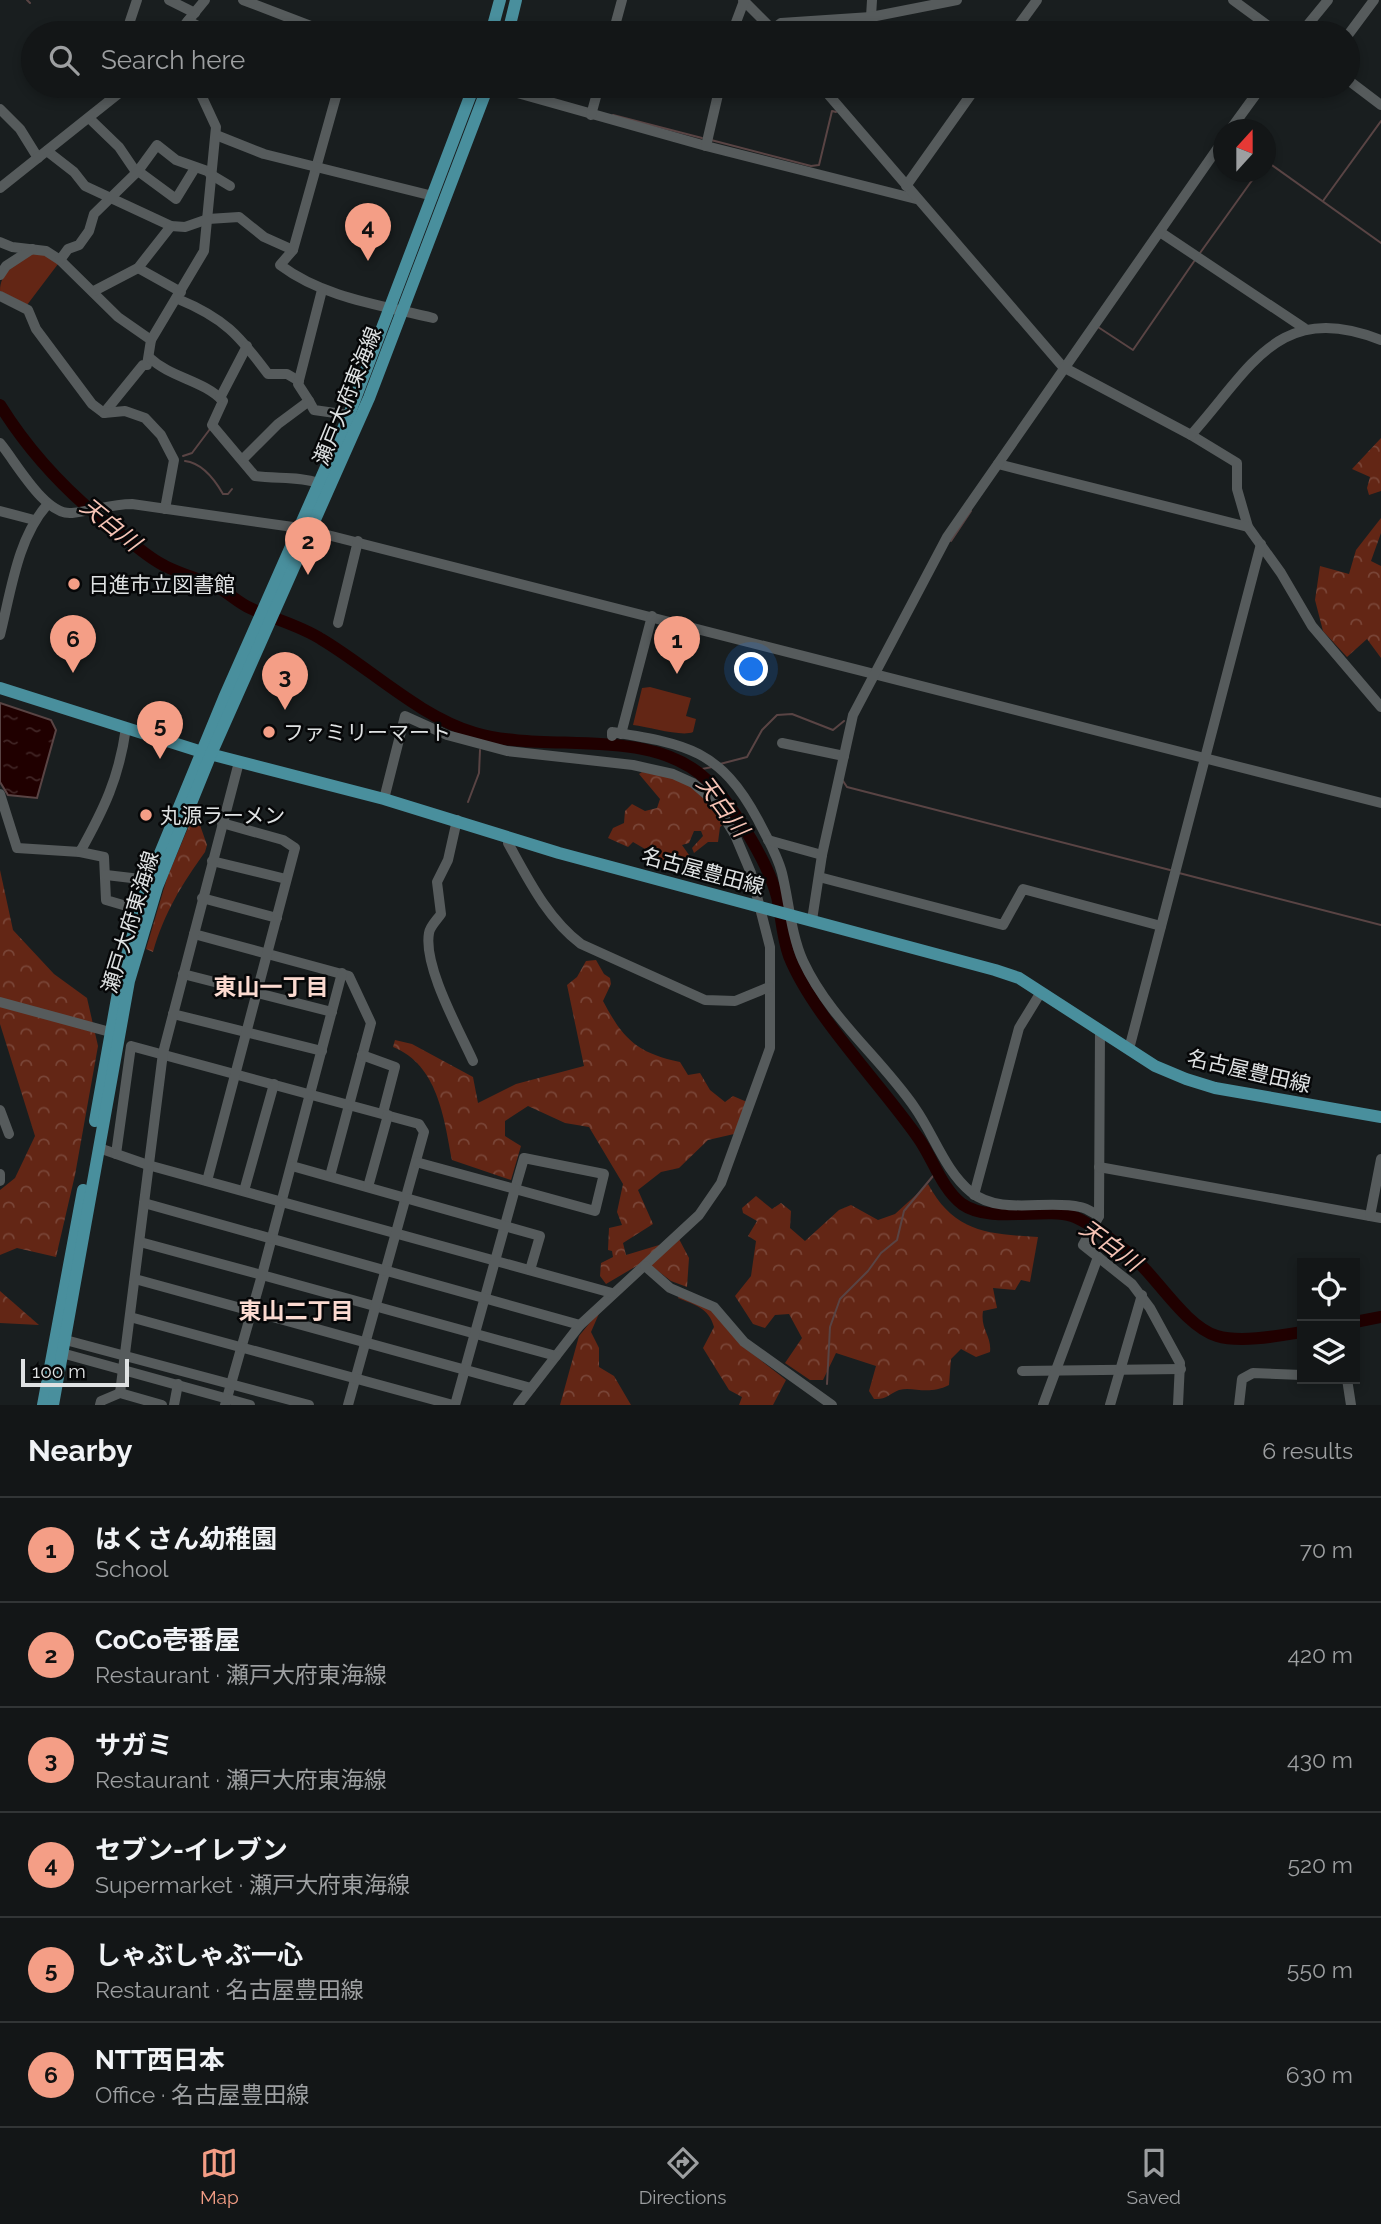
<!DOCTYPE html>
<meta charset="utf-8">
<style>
body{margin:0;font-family:Raleway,"Noto Sans JP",sans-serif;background:#1c1f20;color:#f1f3f6}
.controls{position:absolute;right:21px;bottom:21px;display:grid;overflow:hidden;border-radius:0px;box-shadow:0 4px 10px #0003}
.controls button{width:63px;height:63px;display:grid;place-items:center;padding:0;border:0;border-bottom:2px solid #323536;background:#131617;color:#f1f3f6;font:35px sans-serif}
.compass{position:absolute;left:1213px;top:119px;width:63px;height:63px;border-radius:50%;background:#131617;box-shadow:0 4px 10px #0003;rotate:21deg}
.scale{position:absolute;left:21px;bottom:18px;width:108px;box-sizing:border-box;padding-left:7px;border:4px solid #dfe2e3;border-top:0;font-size:19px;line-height:24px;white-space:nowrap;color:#dfe2e3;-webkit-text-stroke:5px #060708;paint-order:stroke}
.you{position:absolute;left:752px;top:670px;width:24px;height:24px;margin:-18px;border:5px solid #fff;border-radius:50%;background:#1a73e8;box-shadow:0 0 0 10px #1a73e833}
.badge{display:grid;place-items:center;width:46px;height:46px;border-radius:50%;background:#f49e86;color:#111;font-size:23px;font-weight:700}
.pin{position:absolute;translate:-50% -58px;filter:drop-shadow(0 2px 4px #0008)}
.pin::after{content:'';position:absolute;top:37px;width:24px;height:21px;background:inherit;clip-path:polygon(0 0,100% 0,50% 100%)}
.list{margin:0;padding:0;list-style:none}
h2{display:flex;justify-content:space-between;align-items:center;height:91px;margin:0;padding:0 28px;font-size:30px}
h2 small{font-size:23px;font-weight:400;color:#9d9fa1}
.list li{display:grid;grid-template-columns:46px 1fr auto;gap:21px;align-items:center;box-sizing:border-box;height:105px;padding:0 28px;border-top:2px solid #323536}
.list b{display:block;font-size:26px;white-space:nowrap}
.list p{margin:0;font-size:23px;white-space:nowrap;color:#9d9fa1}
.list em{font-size:23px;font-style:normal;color:#9d9fa1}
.icon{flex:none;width:38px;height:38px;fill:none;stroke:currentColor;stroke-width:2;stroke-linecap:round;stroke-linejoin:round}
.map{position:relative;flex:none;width:1381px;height:1405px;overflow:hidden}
.search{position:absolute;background:#131617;box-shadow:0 4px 10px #0003;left:21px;right:21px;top:21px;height:77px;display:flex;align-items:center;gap:18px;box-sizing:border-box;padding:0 24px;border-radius:38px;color:#9d9fa1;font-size:26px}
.sheet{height:721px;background:#131617}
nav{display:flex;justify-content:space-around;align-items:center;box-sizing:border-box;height:98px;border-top:2px solid #323536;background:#131617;font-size:19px;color:#9d9fa1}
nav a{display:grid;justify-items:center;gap:4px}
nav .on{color:#f49e86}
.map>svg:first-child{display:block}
.forest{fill:url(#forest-crowns)}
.park{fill:#632615}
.water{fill:url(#water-ripples);stroke:#594444;stroke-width:2}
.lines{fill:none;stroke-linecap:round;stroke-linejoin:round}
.stream{stroke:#594444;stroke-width:2}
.river{stroke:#200000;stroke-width:12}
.minor{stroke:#565b5c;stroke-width:10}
.major{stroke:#498f9d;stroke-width:12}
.poi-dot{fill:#f49e86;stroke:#060708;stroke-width:2.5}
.labels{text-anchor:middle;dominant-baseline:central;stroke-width:5;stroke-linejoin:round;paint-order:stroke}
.street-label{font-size:21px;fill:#dfe2e3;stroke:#060708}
.poi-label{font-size:21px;fill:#dfe2e3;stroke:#060708;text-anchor:start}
.water-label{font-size:23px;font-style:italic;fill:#f6c3b5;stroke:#060708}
.neighbourhood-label{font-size:23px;font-weight:bold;fill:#fbdad0;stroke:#060708}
</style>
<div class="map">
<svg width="1381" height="1405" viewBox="0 0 1381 1405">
<defs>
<pattern id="forest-crowns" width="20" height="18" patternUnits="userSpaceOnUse" patternTransform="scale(1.75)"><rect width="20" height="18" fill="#632615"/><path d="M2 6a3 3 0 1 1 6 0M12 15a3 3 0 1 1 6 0" fill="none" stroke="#794537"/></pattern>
<pattern id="water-ripples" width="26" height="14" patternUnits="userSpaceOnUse" patternTransform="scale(1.75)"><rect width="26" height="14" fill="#200000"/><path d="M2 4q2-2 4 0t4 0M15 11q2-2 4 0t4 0" fill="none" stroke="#402525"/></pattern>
</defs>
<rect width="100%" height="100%" fill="#191e1f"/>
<g class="forest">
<path d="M1381 438V491L1369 495 1367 488 1370 477 1352 469Z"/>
<path d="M1381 518V533L1371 561 1381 566V658L1367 639 1347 657 1323 631 1315 600 1320 566 1349 574 1356 550Z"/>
<path d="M642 772C690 780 696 784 726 822L720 827 718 842H708L694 853 692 848 703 836 701 831H694L689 843 682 845 689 855 675 865 660 859 649 847 645 849 633 842 628 847 608 838 613 828 624 823 625 811 632 804 645 811 657 808 660 799 639 774Z"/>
<path d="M195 811 207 845 205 852C182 884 164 913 153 952L146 949 167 878Z"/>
<path d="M0 870 13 930 54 974 87 998 98 1046 75 1175 56 1257 17 1248 0 1255V1190L15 1178 35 1136 0 1024Z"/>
<path d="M596 960 604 974 610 978 611 984 603 1001C623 1039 637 1053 680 1062L688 1075 700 1073 710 1090 725 1102 733 1096 747 1102 734 1134 708 1140 679 1168 661 1172 638 1190 653 1224 623 1243 626 1255 679 1239 689 1258 687 1287 671 1281 645 1261 606 1284 600 1276 601 1263 613 1257 612 1251 608 1250 609 1228 622 1225 617 1212 623 1184 589 1127 565 1123 528 1106 505 1121V1136L521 1146 511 1180 452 1160C444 1118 438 1065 393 1047L395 1040 412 1044 473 1077 478 1103 516 1084 584 1066 567 985 577 977 586 961Z"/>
<path d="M928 1184C954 1232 987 1234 1038 1237L1030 1282 1021 1280 1015 1290 993 1288 997 1308 983 1311C980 1329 992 1336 990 1352L976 1357 961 1349 951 1359 949 1385C927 1396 914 1386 899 1390 889 1394 886 1400 874 1399L869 1391 876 1366 836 1353 823 1380H810L785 1363 802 1338 789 1314 775 1315 765 1328 753 1324 735 1296 751 1276 756 1241 748 1236 757 1221 743 1213 742 1208 756 1196 772 1209 781 1203 791 1211 790 1228 805 1241 839 1210 851 1205 878 1220 895 1214Z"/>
<path d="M0 1291 39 1325 0 1323Z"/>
<path d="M680 1295 710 1308 745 1348 786 1380 773 1405H739L742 1397 729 1390 703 1348 714 1327C709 1308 695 1305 678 1298Z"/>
<path d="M601 1309 591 1332 599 1348V1367L614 1376 631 1405H560L579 1336Z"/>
</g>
<g class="park">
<path d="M32 252 45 255 58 264 27 305 0 291C0 271 17 263 32 252Z"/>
<path d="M650 687 691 698 686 716 696 719 693 732C682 737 649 727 633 725L642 688Z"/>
</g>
<path class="water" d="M0 703 51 720 56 730 37 798 8 795 0 782Z"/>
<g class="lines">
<g class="stream">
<path d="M27 0 30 3"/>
<path d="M613 115 702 138"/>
<path d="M711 140 811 166 819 165 832 111 836 112"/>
<path d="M1266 161 1381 243"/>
<path d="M1323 201 1381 121"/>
<path d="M1200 253 1258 172"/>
<path d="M1098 327 1133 350 1195 260"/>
<path d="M183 456 192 453 210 429"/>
<path d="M185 461C202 463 215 480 223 494H228L232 489"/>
<path d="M951 541 971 511"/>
<path d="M720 764 747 757 762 730 777 715 792 714 833 730 844 721"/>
<path d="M697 770 712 767"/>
<path d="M843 781 847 787 1170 870"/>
<path d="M468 802 479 773 480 750"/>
<path d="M1179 873 1381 925"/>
<path d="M827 1384 830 1327 840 1299 868 1271 881 1253 897 1240 904 1211 938 1170"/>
</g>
<g class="river">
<path d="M0 405C33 458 73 499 123 536 136 546 150 559 165 566 183 575 203 580 221 589 231 595 239 603 250 608 273 619 299 625 321 639 370 668 420 717 475 733 546 754 650 725 707 780 734 806 773 869 779 906 782 924 783 939 789 956 813 1016 881 1084 919 1139 933 1159 942 1189 962 1204 990 1224 1044 1207 1072 1216 1084 1220 1099 1231 1109 1238 1120 1246 1133 1255 1142 1266 1162 1286 1189 1328 1217 1336 1240 1343 1278 1336 1302 1332"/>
<path d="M1355 1322 1381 1317"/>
</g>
<g class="minor">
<path d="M169 0 195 13"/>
<path d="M243 0 329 33"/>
<path d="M743 0 776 33"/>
<path d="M1233 0 1278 33"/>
<path d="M871 17 872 0"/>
<path d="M188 21 212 33"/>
<path d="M773 29 781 23 871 17 957 0"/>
<path d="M126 33 137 0"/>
<path d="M178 33 205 0"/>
<path d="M613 33 622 0"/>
<path d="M732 33 744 1"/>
<path d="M1013 33 1037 0"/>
<path d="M1301 33 1328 0"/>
<path d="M1348 35 1374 0"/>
<path d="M1348 80 1381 105"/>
<path d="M339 86 293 250 280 265C324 298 381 305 433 318"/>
<path d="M493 86 706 146 916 199"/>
<path d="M821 86 1063 367 1191 435 1237 463V489L1248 527 1281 573 1312 626 1381 707"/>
<path d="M0 109 20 129 38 158"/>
<path d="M591 115 599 86"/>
<path d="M90 119 119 147 136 172"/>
<path d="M1230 130 1262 86"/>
<path d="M216 135 264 154 433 196"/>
<path d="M706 146 720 86"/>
<path d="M47 151 74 172 85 186 171 226 185 227 208 219 239 217 264 237 293 250"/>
<path d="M138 171 176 199 195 168"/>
<path d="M210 174 230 186"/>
<path d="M906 186 977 86"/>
<path d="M0 188 128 86"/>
<path d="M1160 232 1304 328"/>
<path d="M0 242 12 247 46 251 60 260 118 317 151 340 147 365H143L104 413"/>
<path d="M60 260 68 249 79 245 89 231 94 214 138 171 157 145 176 160 210 172"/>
<path d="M138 268 181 292"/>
<path d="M0 275 6 266 32 249"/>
<path d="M94 291 138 268 171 226"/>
<path d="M0 296 28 310 36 329 92 404 104 413 125 411 145 418 161 435 174 460 165 509"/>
<path d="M178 299C224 318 239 335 268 374H287L299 381"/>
<path d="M151 340 204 251 216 127 197 86"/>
<path d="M150 358C171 378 203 380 223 401L212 425 255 476C277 479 299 476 319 483"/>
<path d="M220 398 247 346"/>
<path d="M309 401 298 384 322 290"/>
<path d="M1191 435C1252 367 1278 300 1381 340"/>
<path d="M0 443C16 462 45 516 72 513 93 511 111 504 132 504L300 528 1381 803"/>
<path d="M243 459 278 424 309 401 314 410 349 415"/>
<path d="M998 464 1248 527"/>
<path d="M0 511 34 520"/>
<path d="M338 623 358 541"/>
<path d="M0 635C11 592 17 539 47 505"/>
<path d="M621 734 652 616"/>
<path d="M612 736V732C686 744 720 749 758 820 767 838 777 854 782 873 789 902 791 934 803 961 830 1019 880 1057 915 1108 934 1135 945 1171 971 1192 1000 1216 1047 1199 1080 1207 1087 1208 1093 1213 1099 1216"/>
<path d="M782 743 844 756"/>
<path d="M0 794 17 848 80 852C104 809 119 778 126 728"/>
<path d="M384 799 405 716 447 735 507 751 633 765 673 774 693 783 714 801 735 835 751 873 770 947V1048L721 1183 699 1215 580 1325 518 1405"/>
<path d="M457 820 448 860 437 882 441 914C437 920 430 926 429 933 423 966 459 1030 473 1061"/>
<path d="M509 838 508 843C528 879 547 918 581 944L705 1000 735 1001 769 987"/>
<path d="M768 840 822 855"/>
<path d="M80 852 104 857 106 900 140 910"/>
<path d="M212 861 286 879"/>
<path d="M106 875 149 880"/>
<path d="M819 877 1003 925 1023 889 1161 926"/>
<path d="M202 898 277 918"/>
<path d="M812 920 822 855 853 715 947 537 1224 139"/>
<path d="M194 934 349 976 371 1023 330 1176"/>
<path d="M342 973 262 1275 556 1356"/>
<path d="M183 974 332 1012"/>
<path d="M0 1002 110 1032"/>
<path d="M173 1014 322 1051"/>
<path d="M1100 1030 1099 1216 1083 1245 1132 1284 1150 1308 1180 1363 1178 1405"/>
<path d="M1129 1049 1261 544"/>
<path d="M362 1055 395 1067 383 1113"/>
<path d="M0 1110 9 1134"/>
<path d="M99 1148 148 1165 612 1293"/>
<path d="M116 1154 131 1046 419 1124 424 1132 348 1405"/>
<path d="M524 1158 604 1174 595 1211 515 1189Z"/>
<path d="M416 1162 515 1189 455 1405"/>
<path d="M292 1166 540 1236 530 1270"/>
<path d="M1099 1167 1381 1218"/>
<path d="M0 1174V1181"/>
<path d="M207 1181 295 848 283 840 222 823"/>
<path d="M368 1187 388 1115"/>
<path d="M244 1191 274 1084"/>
<path d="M974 1195 1019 1028 1041 992"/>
<path d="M144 1203 580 1325"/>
<path d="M1370 1216 1381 1159"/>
<path d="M140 1242 262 1275 225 1405"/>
<path d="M645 1266 670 1288 714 1307 744 1342 832 1405"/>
<path d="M135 1279 531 1388"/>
<path d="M130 1317 453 1405"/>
<path d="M58 1338 309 1405"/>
<path d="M58 1352 250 1405"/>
<path d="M1022 1371 1181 1369"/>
<path d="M1347 1379 1351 1405"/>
<path d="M120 1393 163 1053 239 762"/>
<path d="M100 1405 101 1401 120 1393 162 1405"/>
<path d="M174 1405 178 1384"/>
<path d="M1043 1405 1098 1257"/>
<path d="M1110 1405 1142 1295"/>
<path d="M1239 1405 1242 1379 1253 1373 1302 1375"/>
</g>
<g class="major">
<path d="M491 33 500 0"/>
<path d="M508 33 516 0"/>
<path d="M0 688 202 752 384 799 559 853 995 970 1019 978 1155 1066 1186 1079 1215 1088 1381 1117"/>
<path d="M95 1121 121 976 149 880 224 698 349 415 474 86"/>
<path d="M43 1405 83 1190"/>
<path d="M53 1405 129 981 157 887 211 754 369 398 488 86"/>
</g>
</g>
<g class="poi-dot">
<circle cx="74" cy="584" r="7"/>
<circle cx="269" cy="732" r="7"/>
<circle cx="146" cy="815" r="7"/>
</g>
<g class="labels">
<g class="street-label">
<text transform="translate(347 396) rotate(-68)">瀬戸大府東海線</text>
<text transform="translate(703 871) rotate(15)">名古屋豊田線</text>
<text transform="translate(130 922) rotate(-73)">瀬戸大府東海線</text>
<text transform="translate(1249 1071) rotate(13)">名古屋豊田線</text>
</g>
<g class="poi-label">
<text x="88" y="584">日進市立図書館</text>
<text x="283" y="732">ファミリーマート</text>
<text x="160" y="815">丸源ラーメン</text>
</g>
<g class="water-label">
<text transform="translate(111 524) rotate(39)">天白川</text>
<text transform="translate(723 806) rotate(53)">天白川</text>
<text transform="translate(1111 1245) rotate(36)">天白川</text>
</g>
<g class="neighbourhood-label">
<text x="271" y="986">東山一丁目</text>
<text x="296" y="1310">東山二丁目</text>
</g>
</g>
</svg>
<div class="controls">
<button><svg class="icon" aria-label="locate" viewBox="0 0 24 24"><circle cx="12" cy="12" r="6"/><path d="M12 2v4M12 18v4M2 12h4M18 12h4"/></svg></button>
<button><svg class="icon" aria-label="layers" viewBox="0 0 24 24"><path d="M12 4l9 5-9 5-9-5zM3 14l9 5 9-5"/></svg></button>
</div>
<svg class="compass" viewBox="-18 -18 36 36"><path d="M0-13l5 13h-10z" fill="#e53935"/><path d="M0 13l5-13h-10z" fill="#9d9fa1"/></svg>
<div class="scale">100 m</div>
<div class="you"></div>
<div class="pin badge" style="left:677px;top:674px">1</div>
<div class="pin badge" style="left:308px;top:575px">2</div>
<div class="pin badge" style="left:285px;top:710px">3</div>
<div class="pin badge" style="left:368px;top:261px">4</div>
<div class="pin badge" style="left:160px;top:759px">5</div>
<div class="pin badge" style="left:73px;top:673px">6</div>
<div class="search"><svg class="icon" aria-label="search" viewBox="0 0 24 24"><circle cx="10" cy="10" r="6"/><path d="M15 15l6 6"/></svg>Search here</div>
</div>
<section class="sheet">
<h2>Nearby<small>6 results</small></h2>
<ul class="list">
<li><span class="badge">1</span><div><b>はくさん幼稚園</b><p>School</p></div><em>70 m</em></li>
<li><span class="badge">2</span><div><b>CoCo壱番屋</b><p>Restaurant · 瀬戸大府東海線</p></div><em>420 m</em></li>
<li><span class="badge">3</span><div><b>サガミ</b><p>Restaurant · 瀬戸大府東海線</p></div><em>430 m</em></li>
<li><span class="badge">4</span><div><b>セブン-イレブン</b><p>Supermarket · 瀬戸大府東海線</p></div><em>520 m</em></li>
<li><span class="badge">5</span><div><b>しゃぶしゃぶ一心</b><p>Restaurant · 名古屋豊田線</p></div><em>550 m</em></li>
<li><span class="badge">6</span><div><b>NTT西日本</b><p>Office · 名古屋豊田線</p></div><em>630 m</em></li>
</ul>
</section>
<nav>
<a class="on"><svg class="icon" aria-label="map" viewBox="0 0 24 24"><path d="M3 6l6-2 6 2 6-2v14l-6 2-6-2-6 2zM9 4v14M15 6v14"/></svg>Map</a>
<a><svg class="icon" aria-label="directions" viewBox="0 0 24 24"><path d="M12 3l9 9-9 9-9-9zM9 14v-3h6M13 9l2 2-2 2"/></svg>Directions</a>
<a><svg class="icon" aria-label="saved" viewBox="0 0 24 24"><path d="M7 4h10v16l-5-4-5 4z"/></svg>Saved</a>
</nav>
